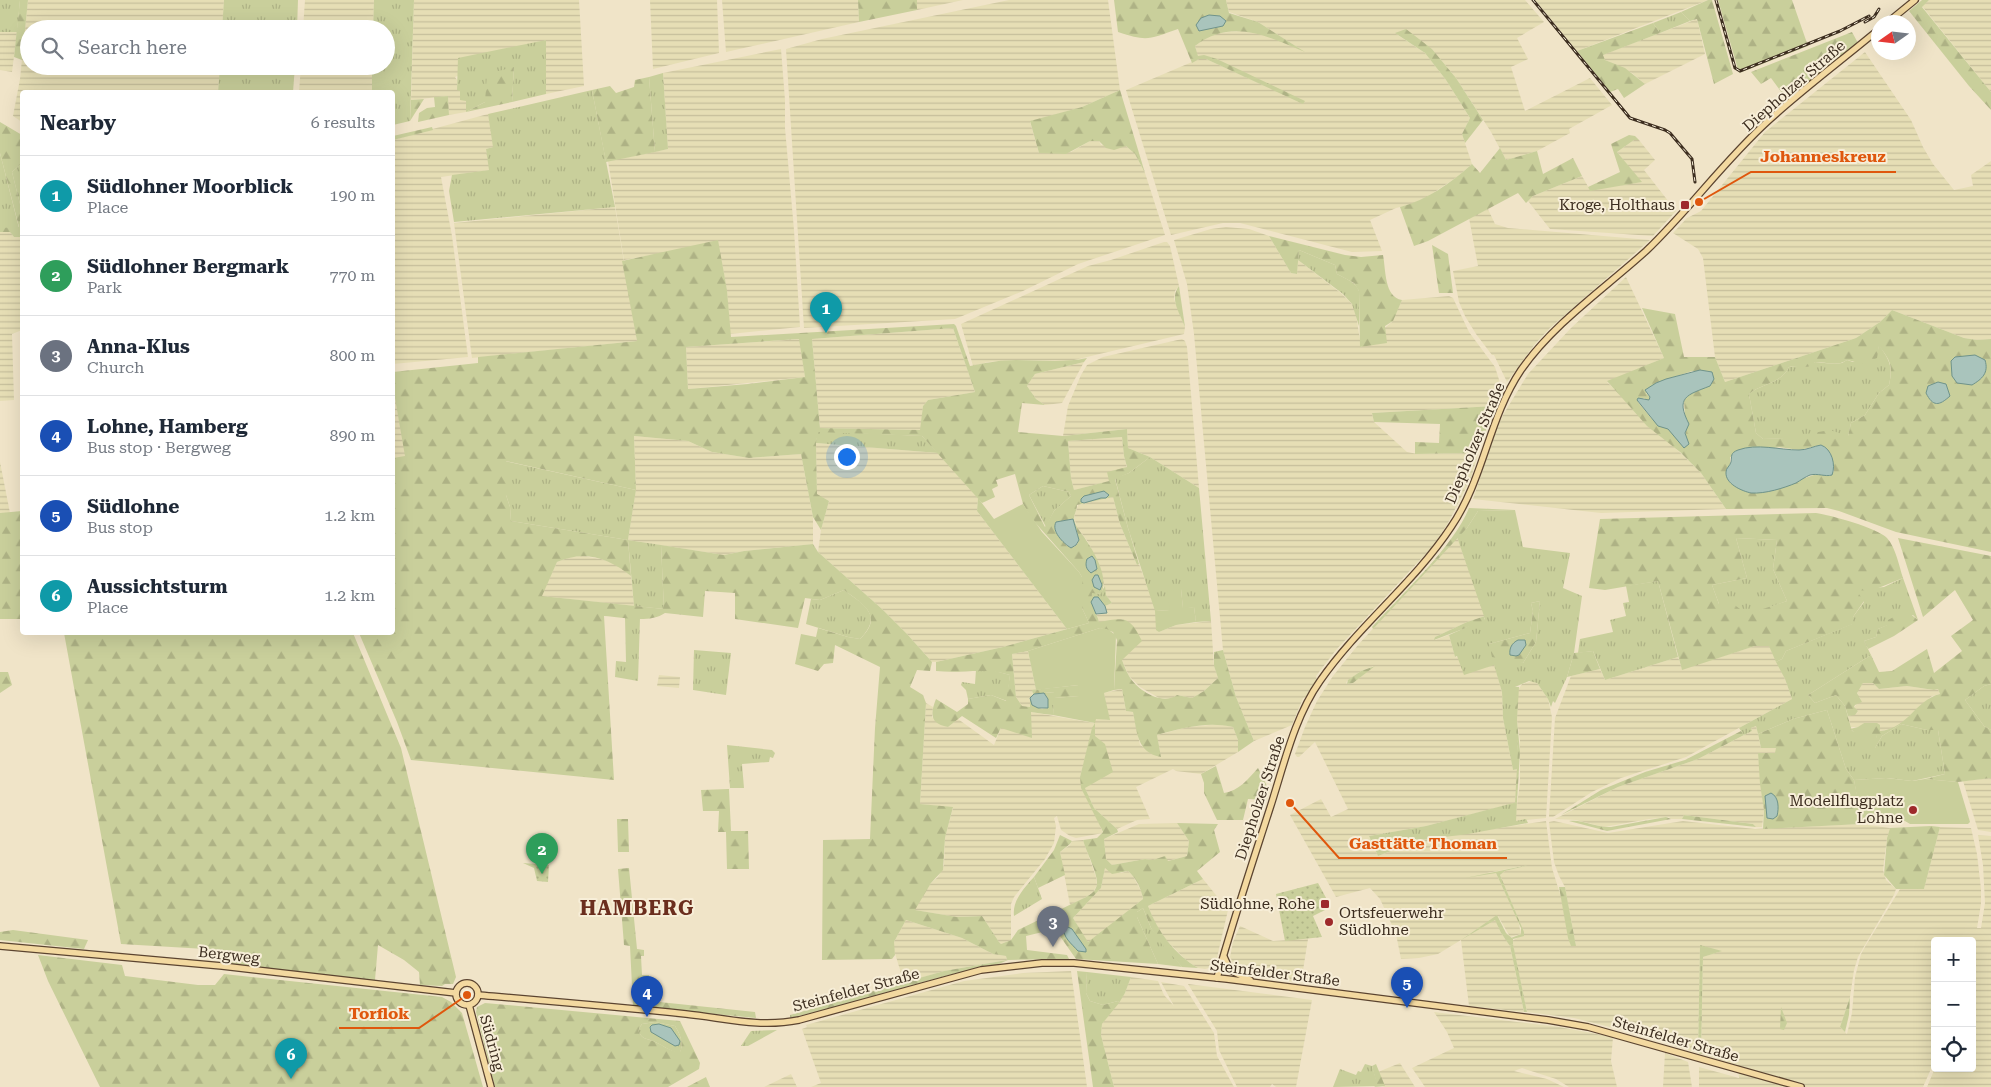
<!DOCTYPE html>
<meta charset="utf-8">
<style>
body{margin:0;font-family:"Roboto Serif",serif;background:#f2f2f3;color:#1f2937}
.controls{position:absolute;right:15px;bottom:15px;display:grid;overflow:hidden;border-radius:5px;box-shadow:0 5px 20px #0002}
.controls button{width:45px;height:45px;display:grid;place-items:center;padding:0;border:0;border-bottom:1px solid #e0e1e3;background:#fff;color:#1f2937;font:25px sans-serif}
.compass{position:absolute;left:1871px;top:15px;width:45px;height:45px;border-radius:50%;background:#fff;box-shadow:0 5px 20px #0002;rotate:256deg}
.you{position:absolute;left:846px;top:456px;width:18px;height:18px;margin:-12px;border:4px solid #fff;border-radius:50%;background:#1a73e8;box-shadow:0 0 0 8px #1a73e833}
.badge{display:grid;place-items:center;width:32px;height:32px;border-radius:50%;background:#ea580c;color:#fff;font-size:16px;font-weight:700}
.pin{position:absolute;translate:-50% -41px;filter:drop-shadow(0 1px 2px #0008)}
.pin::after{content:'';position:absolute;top:26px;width:18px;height:15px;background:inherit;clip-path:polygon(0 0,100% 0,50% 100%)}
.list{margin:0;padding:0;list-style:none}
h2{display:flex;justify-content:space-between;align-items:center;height:65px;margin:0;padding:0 20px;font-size:21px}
h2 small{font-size:16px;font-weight:400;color:#747a83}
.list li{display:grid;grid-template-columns:32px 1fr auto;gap:15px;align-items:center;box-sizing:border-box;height:80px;padding:0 20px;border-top:1px solid #e0e1e3}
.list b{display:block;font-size:19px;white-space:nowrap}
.list p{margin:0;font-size:16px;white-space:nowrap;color:#747a83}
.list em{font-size:16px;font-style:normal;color:#747a83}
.icon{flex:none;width:28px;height:28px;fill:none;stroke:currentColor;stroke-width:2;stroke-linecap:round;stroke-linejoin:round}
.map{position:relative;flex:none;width:1991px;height:1087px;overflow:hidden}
.search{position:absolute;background:#fff;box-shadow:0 5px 20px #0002;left:20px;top:20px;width:375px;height:55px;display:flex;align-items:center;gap:12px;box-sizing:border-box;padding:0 18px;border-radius:28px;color:#747a83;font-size:19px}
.panel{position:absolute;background:#fff;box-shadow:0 5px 20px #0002;left:20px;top:90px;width:375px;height:545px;border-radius:5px}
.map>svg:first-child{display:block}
.farmland{fill:url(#farmland-rules);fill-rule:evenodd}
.grass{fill:url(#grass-tufts);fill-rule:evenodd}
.forest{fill:url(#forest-firs);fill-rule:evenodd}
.park{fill:url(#park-dots)}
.pitch{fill:#c9cf9b}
.water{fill:#a9c4bc;stroke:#6f938a}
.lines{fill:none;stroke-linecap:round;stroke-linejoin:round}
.major-casing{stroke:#5b4430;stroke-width:8}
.major{stroke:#f3d9a0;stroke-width:5.5}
.rail-casing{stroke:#3d2e20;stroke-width:3}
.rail{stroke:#f7eed8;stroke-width:1;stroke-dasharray:4;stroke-linecap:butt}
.poi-dot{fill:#9e2a2b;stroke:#f7eed8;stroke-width:2}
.labels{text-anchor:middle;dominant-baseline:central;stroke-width:4;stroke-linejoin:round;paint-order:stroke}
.street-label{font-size:15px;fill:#3d2e20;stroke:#f7eed8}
.poi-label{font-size:15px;fill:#3d2e20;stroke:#f7eed8;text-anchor:end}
.district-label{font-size:20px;font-weight:bold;letter-spacing:1px;fill:#6b2e1e;stroke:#f7eed8}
.leader{fill:none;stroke:#df570d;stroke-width:2}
.callout-dot{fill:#df570d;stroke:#f7eed8;stroke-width:2}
.callout-label{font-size:16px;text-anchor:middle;font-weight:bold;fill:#df570d;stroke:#f7eed8;stroke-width:4;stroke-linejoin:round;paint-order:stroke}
</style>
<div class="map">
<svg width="1991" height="1087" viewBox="0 0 1991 1087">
<defs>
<pattern id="farmland-rules" width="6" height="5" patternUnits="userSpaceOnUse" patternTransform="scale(1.25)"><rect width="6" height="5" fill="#e6deb5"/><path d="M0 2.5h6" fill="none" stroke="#c6bf9b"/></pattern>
<pattern id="grass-tufts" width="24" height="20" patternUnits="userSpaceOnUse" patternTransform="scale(1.25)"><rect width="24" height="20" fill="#c9cf9b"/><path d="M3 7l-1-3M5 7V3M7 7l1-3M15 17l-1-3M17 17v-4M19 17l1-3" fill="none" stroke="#aeb285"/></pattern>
<pattern id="forest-firs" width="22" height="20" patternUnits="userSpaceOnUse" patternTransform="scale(1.25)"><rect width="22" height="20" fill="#c9cf9b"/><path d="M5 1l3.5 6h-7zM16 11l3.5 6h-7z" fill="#aeb285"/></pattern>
<pattern id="park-dots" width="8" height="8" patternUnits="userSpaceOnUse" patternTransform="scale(1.25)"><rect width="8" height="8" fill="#c9cf9b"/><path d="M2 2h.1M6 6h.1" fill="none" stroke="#aeb285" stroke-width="1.8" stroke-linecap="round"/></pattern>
</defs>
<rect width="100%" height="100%" fill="#f0e4c8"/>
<g class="farmland">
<path d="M28 0H224L222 29H29V66H220L218 92H22V122L13 116 20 79Z"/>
<path d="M305 0H374L373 29H303Z"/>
<path d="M414 0H579L584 86 546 94V40L455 77 457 80V90H460L466 101V112L449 115 448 96 411 100Z"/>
<path d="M650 0H717L719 53 653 69Z"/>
<path d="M722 0H858L859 22 726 52Z"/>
<path d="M917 0H963L917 10Z"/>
<path d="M1009 0H1108L1120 90 1082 107 1030 122 1039 153 1071 152 1090 141H1099L1101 145 1126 146 1135 154 1145 173 1165 235 1078 264 1023 291 955 319 804 328 786 49 822 39Z"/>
<path d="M1226 0H1525L1544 22 1517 38 1528 59 1511 67 1525 111 1590 78 1612 105 1569 129 1570 133 1537 151 1506 160 1491 132 1456 78 1432 49 1396 34 1425 53 1446 80 1470 118 1462 134 1472 164 1457 177 1427 197 1412 204 1396 208 1370 220 1382 251 1352 252 1240 223H1223L1171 235 1126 90 1199 59H1206L1303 103 1217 59 1198 57 1195 46 1206 38 1218 33 1240 31 1264 34 1300 49 1258 22 1229 12Z"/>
<path d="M1535 0H1708L1577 51Z"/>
<path d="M1929 0H1991V92L1922 6Z"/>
<path d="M1697 19 1705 54 1645 84 1632 73 1605 60 1602 55Z"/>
<path d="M0 32H17L12 72 0 70Z"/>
<path d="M781 49 785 100V128L794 230 800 327 730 334 727 290 721 259 651 255 624 260 608 161 668 149 663 73Z"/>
<path d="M1865 52 1911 120 1923 147 1933 164 1954 190 1973 186 1971 175 1991 161V339L1977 340 1964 338 1892 310 1880 322 1856 338 1725 382 1715 357 1703 258 1698 249 1673 233 1687 218 1701 211 1765 132Z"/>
<path d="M301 66H372V92H299Z"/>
<path d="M488 114 494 141 493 147 486 149 490 170 441 177 452 236 468 357 393 364 392 140Z"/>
<path d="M1634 140H1639L1655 160 1644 170 1676 211 1653 236 1550 229 1528 201 1533 196 1582 176 1590 190 1641 182 1617 152Z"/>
<path d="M615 207 637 341 472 358 454 223Z"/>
<path d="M1488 209 1495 224 1508 228 1650 240 1550 328 1535 344 1507 382 1494 355H1492L1476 334 1465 316 1459 302 1453 271 1478 266 1469 218Z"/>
<path d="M1226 227 1249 229 1269 236 1291 273 1297 274 1298 260 1342 294 1352 304 1356 314 1361 347 1392 322 1402 300 1449 296 1453 298 1469 332 1495 367 1502 389 1494 406 1372 413 1374 422 1407 452 1418 454 1478 453 1471 478 1448 523 1433 546 1336 650 1316 676 1317 680 1307 697 1303 698 1292 725 1254 741 1236 697 1223 650 1194 334 1187 284 1174 240 1211 229Z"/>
<path d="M0 232H10L14 237H22V330L12 334 14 400 0 401Z"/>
<path d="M1164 242H1167L1170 246 1179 286 1175 291 1174 299 1185 327 1184 334 1070 361 1014 360 988 362 973 366 961 324 1088 266 1111 260Z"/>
<path d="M1626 277 1664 358 1607 382 1701 473 1726 509 1601 513 1473 499 1496 430 1503 415 1528 374 1571 328Z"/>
<path d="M953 328 975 392 928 400 923 406 921 430 820 428 812 339Z"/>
<path d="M800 339 805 377 688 389 686 347Z"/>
<path d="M1182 339 1185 341 1187 347 1199 488 1150 457 1128 448 1127 429 1063 436 1068 406 1081 375 1087 365 1103 357Z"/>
<path d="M1084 362 1062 403 1045 405 1036 399 1027 386 1035 374Z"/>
<path d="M393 387 406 457 393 458Z"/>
<path d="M634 436 688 441 712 452 749 458 801 454 813 517V544L744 551 724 555 628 540 636 490Z"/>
<path d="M1122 437 1124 456 1127 468 1110 481 1074 490 1071 478 1068 441Z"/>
<path d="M816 443 938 453 978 498 977 511 1067 629 1003 647 936 662H932L907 634 882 609 818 552 821 530 829 501 817 495Z"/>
<path d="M0 462 10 513H0Z"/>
<path d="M1113 497 1120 524 1137 565 1139 564 1155 608 1159 632 1176 625 1211 621 1214 666 1218 678 1204 691 1192 698 1177 695 1171 699 1159 698 1140 687 1129 676 1122 660 1123 619 1099 623 1097 615 1107 613 1105 606 1112 603 1106 595 1099 564 1088 542 1077 527 1074 517 1078 505Z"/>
<path d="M1457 537 1485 616 1467 622 1435 637V640L1449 635 1455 657 1494 664 1502 692 1503 718 1513 770 1518 769 1515 803 1426 826 1369 836 1378 856 1420 840 1546 821 1552 868 1576 946 1565 887 1559 876 1554 862 1549 822 1554 821 1608 833 1683 821 1755 829 1861 824 1890 828 1887 838 1883 870 1886 880 1896 889 1894 895 1858 957 1854 970 1850 997 1840 1027 1847 1034 1852 1013 1855 977 1861 954 1866 945 1900 889H1924L1940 827 1971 828 1977 854 1981 889V904L1977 928H1981L1985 903 1983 865 1978 835 1991 836V1087H1927L1935 1068H1972V941H1935V1060L1923 1087H1699V1067L1739 1078 1738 1065 1701 1054 1703 957 1721 951 1700 946 1698 1053 1634 1033 1574 1018 1527 1012 1512 941 1524 934 1500 875 1505 871 1528 865 1487 873H1496L1518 920 1521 934 1510 937 1498 916 1463 938 1495 919 1501 933 1510 946 1524 1012 1469 1006 1461 940 1438 954 1419 958 1401 959 1396 934 1380 899 1370 888 1336 897 1290 815 1321 799 1331 817 1348 809 1315 742 1299 757H1297L1295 754 1305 727 1317 701 1333 676 1358 645ZM1374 666 1353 683 1347 684 1346 682 1361 671Z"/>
<path d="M582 556 601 559 617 564 631 576 634 606 541 596 557 562 570 557Z"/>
<path d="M1769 645 1785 679 1792 699 1686 757 1621 778 1592 792 1553 817H1549L1555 718 1571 676 1600 669 1605 680 1678 657 1682 669 1755 646Z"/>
<path d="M1028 651 1036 690H1033L1030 707 1022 706 1016 697 1012 654Z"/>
<path d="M659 675 680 677 679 688 657 686Z"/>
<path d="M1533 681 1537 683 1548 699 1552 717 1546 818 1515 821 1520 782V741L1517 720 1518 690 1522 684Z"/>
<path d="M1863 683H1873L1879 689 1907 686 1934 690 1938 689 1940 694 1932 696 1901 724 1894 728 1880 731 1864 723 1859 727H1851L1848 716 1857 713 1858 711 1854 708 1860 699 1857 692Z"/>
<path d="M1122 689 1126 711 1133 712 1140 745 1161 757 1157 735 1188 727 1220 724 1233 727 1238 740V752L1201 774 1176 771 1173 769 1136 787 1150 819 1137 820 1117 829 1094 808 1085 788 1095 736 1094 724 1080 777 1103 833 1076 838 1070 836 1061 830 1057 816 1054 818 1056 826 1054 843 1045 859 1014 897 1011 904V940L1001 944 999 942 982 916 957 917 914 910 931 883 938 877 944 865 945 838 953 808 920 804 926 703 933 707 932 717 948 727 958 719 994 745 1001 728 1031 712 1094 723 1095 718 1109 720 1104 693Z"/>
<path d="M1756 726 1761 748H1776V753H1758L1764 810 1762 827H1756L1753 824 1684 815 1682 819H1671L1669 817 1649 819 1604 827 1576 820 1555 819 1618 787 1698 759 1752 731 1751 728Z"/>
<path d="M1991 778V832L1978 830 1963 781Z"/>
<path d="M1177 823 1189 841 1187 856 1167 861 1165 857 1153 860 1145 859 1112 865 1106 859 1104 839 1139 824Z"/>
<path d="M1083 840 1096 877 1097 885 1093 892 1086 897 1070 905 1060 852 1070 845 1072 841Z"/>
<path d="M1105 868 1121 873 1128 871 1133 876 1141 891 1143 899 1088 943 1073 918 1101 888Z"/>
<path d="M1203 879 1228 910 1216 962 1213 967 1205 969 1198 968 1187 961 1166 940 1155 923 1148 906Z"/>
<path d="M906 920 962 938 993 954 1006 956 1007 960 944 971 904 983 894 950V942Z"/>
<path d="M1240 926 1273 941 1308 939 1301 983 1252 975 1237 970 1230 957 1233 942Z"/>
<path d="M1071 971 1087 1087H811L821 1083 802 1029 807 1027 806 1025 964 981 1023 973Z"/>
<path d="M1131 977 1158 981 1164 995 1174 1006 1161 982 1184 986 1214 1033 1217 1056 1234 1087H1114L1101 1035 1102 1024 1125 993Z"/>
<path d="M1188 984 1312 1000 1296 1087H1276L1272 1084 1270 1087H1237L1219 1050 1217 1031Z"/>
<path d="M1434 1012 1559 1027 1613 1037 1611 1061 1617 1087H1569L1556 1079 1522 1068 1514 1071 1547 1079 1564 1087H1425L1412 1068 1454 1048 1447 1032Z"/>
<path d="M1665 1053 1688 1062 1692 1087H1663Z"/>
<path d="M1400 1063 1415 1087H1383L1384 1086 1378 1072Z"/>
<path d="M791 1074 797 1087H764Z"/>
</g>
<g class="grass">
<path d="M0 0H20L17 32H0Z"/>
<path d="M224 0H298L297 29H222Z"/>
<path d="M374 0H414L410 121 393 125 392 92H372V66H386V29H373Z"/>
<path d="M1681 12 1690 21 1660 33 1653 23Z"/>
<path d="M546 40V94L512 102 514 67 485 102 466 112V101L460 100V91L457 90 458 58Z"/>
<path d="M220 66H295L293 92H218Z"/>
<path d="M663 73 668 149 655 152 649 77Z"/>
<path d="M592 90 615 207 454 222 449 191 452 175 489 170 486 149 493 147 488 114Z"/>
<path d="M0 153 19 228H0Z"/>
<path d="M22 163V212L12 172Z"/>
<path d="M1299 250 1335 265 1337 274C1346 279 1356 282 1359 291V326L1352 304 1343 294 1298 260Z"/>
<path d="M1879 345C1890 361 1893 366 1889 385L1879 393 1865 415 1851 423 1848 436 1763 439 1756 433 1749 394C1762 383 1781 384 1789 367H1806L1815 362 1834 364 1842 363 1847 360 1853 362 1878 350Z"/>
<path d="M817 431 922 436 938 453 816 443Z"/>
<path d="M1150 457 1199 488 1211 621 1196 622 1194 607 1183 609 1181 589 1170 610 1155 611 1128 528 1115 478 1129 473Z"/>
<path d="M505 461 636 490 628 540 661 545 664 609 634 606 628 540 511 521 510 507 506 495Z"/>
<path d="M1043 486 1069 492 1071 496 1054 511 1046 527 1029 495Z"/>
<path d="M1515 510 1523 547 1570 553 1563 588 1582 596 1574 653 1567 677 1555 703 1553 701 1551 707 1548 699 1537 683 1529 681 1515 687C1515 715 1519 742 1518 769L1513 770 1503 718 1502 692 1494 665 1464 675 1457 656 1455 657 1449 635 1485 619 1457 537 1467 528 1478 511ZM1540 601 1536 642 1523 663 1489 644 1530 633 1533 611 1531 603Z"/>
<path d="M1736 538 1777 540 1773 569 1787 601 1742 617 1719 604 1712 585 1747 578Z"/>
<path d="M1903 578 1918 620 1913 615 1878 629 1876 637 1864 641 1871 655 1808 695 1815 703 1836 695 1845 706 1852 731 1877 735 1875 748 1882 736 1901 724 1927 730H1938L1945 774 1912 781 1887 778 1854 780 1846 769 1827 710 1793 719 1758 734 1756 726 1751 728 1752 731 1744 735 1739 728 1792 699 1785 679 1776 662 1782 659 1786 651 1852 624 1853 617 1864 602 1855 590 1884 587Z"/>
<path d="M1658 581 1678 657 1605 680 1593 651 1578 653 1580 639 1613 632 1610 620 1626 616 1623 603 1629 602 1626 586Z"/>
<path d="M1105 586 1106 595 1112 603 1105 606 1096 597 1091 602 1092 592 1100 594Z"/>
<path d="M844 590C864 605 884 615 860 639L848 637 806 624 811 599 820 600Z"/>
<path d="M625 617 640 618 638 681 615 677 616 661 626 662Z"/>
<path d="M694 650 731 653 726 695 693 690Z"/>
<path d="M976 670H991L1010 675 1007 701 991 695 968 699 966 690 961 685 962 682 975 684Z"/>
<path d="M1991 684V730L1984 726 1965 700 1984 686Z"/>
<path d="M1055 692 1053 715 1044 714 1042 709 1048 708V699L1044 693Z"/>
<path d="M727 745 772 750 775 753 773 758 770 757 769 762 742 764 744 788H730Z"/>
<path d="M1517 802 1516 821 1526 819 1528 823 1468 834 1420 840 1378 856 1369 836 1426 826Z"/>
<path d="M1529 865 1505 871 1500 875 1524 932V936L1513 939 1511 938 1521 934V928L1496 873 1465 878Z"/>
<path d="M1034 877 1042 899 1014 916C1012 901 1024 888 1034 877Z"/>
<path d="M1143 908 1151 928 1182 967 1158 964 1137 917V912Z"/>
<path d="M1513 944 1527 1012H1524L1510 946Z"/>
<path d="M1700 945 1722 951 1703 957 1701 1054 1698 1053Z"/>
<path d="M1087 972 1131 977 1125 993 1119 1003 1118 1001 1103 1005 1090 1001 1086 993Z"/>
<path d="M655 1022 675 1026C680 1034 684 1043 680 1053 669 1052 661 1043 650 1040 647 1039 642 1038 640 1034 637 1030 640 1027 642 1024Z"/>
<path d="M777 1030 748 1046H741L751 1031Z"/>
<path d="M1365 1064 1372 1066 1378 1086 1333 1087 1340 1069 1356 1075 1358 1071 1361 1072Z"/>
</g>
<g class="forest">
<path d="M20 0H28L22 60 14 57Z"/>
<path d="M858 0H917V10L859 22Z"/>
<path d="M1114 0H1226L1229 13 1258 22 1305 52C1267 36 1232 18 1195 46L1198 56 1204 55 1217 59 1305 101 1303 104 1206 59H1199L1192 63 1178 29C1149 39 1148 42 1118 32Z"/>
<path d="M1708 0H1712L1733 74 1714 84 1697 19 1690 21 1681 12Z"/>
<path d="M1718 0H1792L1808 46 1739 73Z"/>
<path d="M1922 0H1929L1922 7 1991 92V110L1969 86 1909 11Z"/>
<path d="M1653 23 1660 33 1603 55 1605 60 1625 68 1645 84 1624 98 1618 89 1610 92 1577 51Z"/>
<path d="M1406 29 1432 49 1456 78 1483 120 1465 143 1462 134 1470 118 1446 80 1425 53 1395 33Z"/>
<path d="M1852 32 1858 43 1788 101 1771 78 1761 84 1751 72Z"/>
<path d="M514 67 512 102 466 112 485 102 487 74Z"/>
<path d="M649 77 655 152 606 162 592 90 610 86 616 93 634 87 635 80Z"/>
<path d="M1120 90 1145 173 1135 154 1126 146 1114 150 1106 148 1099 141H1090L1066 154 1039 153 1030 121 1082 107Z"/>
<path d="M448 96 449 115 418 122 419 113 427 108 435 107 434 97Z"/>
<path d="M424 99 410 121 411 100Z"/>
<path d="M0 122 22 135V163L12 172 22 212V237H14L10 232H0V228L19 227 0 153Z"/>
<path d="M432 127 433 130 393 140V136Z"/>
<path d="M1629 135 1635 136 1639 140H1634L1617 152 1642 182 1590 191 1588 187 1620 172 1611 144Z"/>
<path d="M1500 148 1506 160 1537 151 1543 174 1573 158 1582 176 1533 196 1526 203 1518 193 1428 241 1414 246 1400 207C1427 200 1451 183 1472 164L1480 173Z"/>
<path d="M1269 236 1345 255 1361 257 1383 255C1386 270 1384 297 1402 300L1393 321 1385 326 1387 343 1360 347 1359 291 1354 283 1337 274 1335 265 1299 250 1297 274 1291 273Z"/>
<path d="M718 240 727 290 731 337 954 324 956 326 970 366C985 363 1000 360 1016 360 1040 360 1064 363 1087 358L1084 362 1035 374 1027 386 1036 399 1045 405 1022 403 1018 432 1063 436 1127 429 1128 448 1150 457 1129 473 1115 479 1128 528 1139 564 1137 565 1120 524 1113 497 1077 505C1077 509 1075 513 1074 517 1074 526 1082 533 1086 540 1096 555 1109 578 1101 594L1092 593C1091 605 1096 611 1099 622 1125 617 1130 616 1142 641L1122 660C1124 665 1126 671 1129 676 1137 690 1162 706 1177 695L1192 698 1204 691 1218 678 1214 666V652L1223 650 1236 697 1254 741 1238 752V740L1233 727C1207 721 1182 728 1157 735L1161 757C1137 753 1137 732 1133 712L1126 711 1122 689 1114 690 1117 640 1113 632 1100 628 1028 651 1012 654 1016 697 1022 706 1030 707V698L1033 694 1032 690 1079 685V696L1054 698V692L1034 694 1030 698 1032 705 1044 710V714L1031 712 1032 738 1001 728 996 738 962 716 948 727C930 724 930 714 936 699L957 712 968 704V699L991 695 1006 701 1010 675C984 667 962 674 936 671V662L1003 647 1089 623 1082 608V577L1079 572 1032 519 1023 504 1015 474 996 480 998 486 992 489 995 497 982 503 922 436 818 432 816 443 817 494 829 501 821 530 813 517 801 454 749 458 712 452 688 441 634 436 636 490 506 461V495L510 507 511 521 628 540 631 576C609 558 584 550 557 562L542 596 664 609 661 545 724 555 744 551 813 544 818 552 882 609 907 634 932 662 930 671 917 670 910 687 923 695 926 703 920 804 953 807 945 838 943 870 931 883 915 910 957 917 982 916 999 942 1001 944 1011 940 1018 930 1086 897C1091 894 1096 891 1097 884 1098 874 1086 851 1083 840L1097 838 1103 832 1081 788 1080 777 1092 728 1095 723V736L1105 744 1113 772 1085 788 1094 808 1117 829 1118 832 1104 839 1106 859 1112 865 1145 859 1153 860 1165 856 1168 861 1187 856 1189 841 1177 823 1218 824 1214 830 1220 852 1197 871 1203 879 1148 906C1158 932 1174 954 1198 968L1182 967 1160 942 1151 928 1143 908 1137 912V917L1158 964 1076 959 1055 929 1026 936 1027 950 1067 955 1069 959 1008 960C990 969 967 970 949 975 896 989 844 1006 790 1018V1015L944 971 1007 960 1006 956 993 954 962 938 906 920 894 942 895 955 892 959 822 960 823 840 870 839 875 728 880 667 835 645 833 663 824 664 818 671 795 664 801 634 816 637 818 628 848 637 860 639C884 616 864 605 844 590L820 600 805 598 798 628 735 619V593L705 591 703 617 665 613C649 624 622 617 604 616L614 780 411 760 397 722 359 633 392 632 393 458 405 456 393 387V372L478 363V357L637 341 622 261ZM953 328 975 392 928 400 923 406 920 430 820 428 812 339ZM799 339 805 377 748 384 688 389 686 347ZM1122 437 1124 456 1127 467 1107 472 1109 481 1074 490 1071 478 1068 441ZM1043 486 1069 492 1071 496 1054 511 1045 527 1029 495ZM1073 519 1078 535V543L1074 547 1067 546 1055 531 1056 522ZM1105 868 1112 874 1128 871C1136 878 1141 888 1143 899L1088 942 1073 918 1101 888Z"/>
<path d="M1432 245 1448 254 1453 293H1439Z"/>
<path d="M1179 286 1185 327C1180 313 1169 299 1179 286Z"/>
<path d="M1642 308 1675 314 1684 357H1715L1725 382 1856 338 1880 322 1892 310 1964 338 1977 340 1991 339V552L1896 532 1839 511 1827 508 1726 509 1701 473 1680 452 1647 426 1607 381 1664 358ZM1879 346C1891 361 1893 366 1889 385L1879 393 1865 415 1851 423 1848 436 1830 430 1784 438 1763 439 1756 433 1749 394C1762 383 1781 384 1789 367 1798 366 1809 370 1815 362 1826 362 1837 367 1847 360L1864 364 1877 358ZM1692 371H1709L1713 375 1701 389 1690 393 1684 400 1686 431 1683 447 1675 435 1668 429 1651 418 1638 402 1644 398 1647 401 1649 400 1650 397 1646 393 1656 383ZM1926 393 1950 396C1939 406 1933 407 1926 393ZM1821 445C1833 450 1831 460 1834 471L1830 476 1817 474 1805 478 1728 467 1730 465V457L1779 447 1799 450Z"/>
<path d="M1494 406 1478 453 1415 454V442L1439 443 1440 424 1374 422 1372 413Z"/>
<path d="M1469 508 1515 510 1478 511 1467 528 1373 629 1372 627C1400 596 1454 546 1469 508Z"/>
<path d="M22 511V619H0V513Z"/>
<path d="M1816 513C1830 515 1878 528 1887 538 1896 548 1899 566 1903 578L1871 591 1856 590 1864 601 1853 617V624L1786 651 1782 659 1776 662 1769 646H1755L1682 670 1658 581 1605 590 1589 588 1600 519ZM1736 538 1777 540 1773 569 1787 601 1742 616 1740 609 1729 601 1719 604 1712 585 1747 578Z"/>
<path d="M1898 538 1991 556V684L1984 686 1965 700 1984 726 1991 730V778L1958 782 1925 779 1945 774 1938 730H1927L1901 724 1882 736 1875 748H1873L1877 735C1868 737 1857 735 1850 729L1858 727 1864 723H1877L1880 725V731C1909 728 1915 700 1940 694L1938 689 1934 690 1907 686 1879 689 1873 683H1863L1857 693 1862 702 1855 705 1854 707 1858 711 1855 715 1848 716 1845 706 1836 695 1815 703 1808 695 1871 655 1879 672 1892 671 1927 649 1934 673 1962 651 1951 636 1973 620 1955 590 1923 617Z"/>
<path d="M1540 601 1536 642 1523 663 1492 657 1489 644 1530 633 1533 611 1531 603Z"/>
<path d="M1901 613H1909L1918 620 1894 636 1868 649 1864 641 1876 637 1878 629 1887 625 1888 620Z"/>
<path d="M1485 616 1484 621 1434 640 1435 637 1467 622Z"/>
<path d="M64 633H353L401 748 456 977 453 984H445L442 986 420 985 419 972 404 960 378 945 375 980 224 965 222 950 121 944Z"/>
<path d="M1593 651 1600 669 1567 677 1574 653Z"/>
<path d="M1375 666 1353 683 1347 684 1348 680 1361 671Z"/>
<path d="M0 672H8L12 685 0 693Z"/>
<path d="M1515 687H1519L1517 720 1520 752 1517 802 1515 803 1518 750 1515 718Z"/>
<path d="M1827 710 1846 769 1854 780 1858 800 1861 824 1763 829 1764 810 1760 784 1758 753H1775L1776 748H1761L1758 734 1793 719Z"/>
<path d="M1741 731 1744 735 1698 759 1618 787 1561 815 1601 790 1645 772 1685 760Z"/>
<path d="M1216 766 1224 793C1239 791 1248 779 1258 768L1269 790 1266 800 1248 799 1243 820H1217L1204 793V783L1201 774Z"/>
<path d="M729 789 731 831H748L749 869H727L726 832H718L719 811H703L701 790Z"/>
<path d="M1684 815 1753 824 1756 827 1682 819Z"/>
<path d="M1666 817 1671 819 1607 831 1569 821C1583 819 1596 828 1611 827Z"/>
<path d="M617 819H628L629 852H618Z"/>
<path d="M1931 826 1940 827 1924 889H1896L1884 875 1887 838 1890 828Z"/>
<path d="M1060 835 1072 841 1070 844 1060 852 1065 875 1038 888 1034 877 1054 850Z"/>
<path d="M629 868 637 949 644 950V956H641L642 975H649L650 1001 755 1012 756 1018 633 1006 630 946 624 945 618 869Z"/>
<path d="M1559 887H1565L1576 946H1571L1568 938Z"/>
<path d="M1497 915 1506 933 1513 939V944L1510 946 1501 933 1495 920 1461 940Z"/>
<path d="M13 930 88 940 84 949 0 940V932Z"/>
<path d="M38 955 122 965 125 976 198 985H215L224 974 442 997 451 1002 462 1013 483 1087H100L48 981Z"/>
<path d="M1077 971 1087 972 1086 993 1090 1001 1103 1005 1118 1001 1119 1003 1102 1024 1101 1035 1114 1087H1093Z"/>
<path d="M1850 997 1849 1015 1845 1032 1840 1027Z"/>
<path d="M485 1003 680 1021 700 1063 699 1069 668 1087H495L476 1012 477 1007ZM655 1022 675 1026C680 1034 684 1043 680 1052 669 1052 661 1043 650 1040 647 1039 642 1038 640 1034 637 1030 640 1027 642 1024Z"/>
<path d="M1781 1007 1787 1023 1784 1030 1780 1029Z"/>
<path d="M1376 1064 1385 1086 1374 1087 1377 1085 1372 1066Z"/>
<path d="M706 1077 710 1087H687Z"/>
</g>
<g class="park">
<path d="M523 863 549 865 548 882 537 881 534 868Z"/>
<path d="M1318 883 1331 907 1313 916 1322 937 1285 941 1276 894Z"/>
</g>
<g class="pitch">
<path d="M978 498 994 519 1023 504 1042 532 1079 572 1082 577V608L1089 623 1067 629 977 511Z"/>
<path d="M1181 589 1183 608 1194 607 1196 622 1176 625 1159 632 1156 630 1155 611 1170 610 1167 591Z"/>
<path d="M1100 628 1107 629 1116 635 1114 690 1104 693 1110 720 1096 719 1095 723 1053 715 1054 698 1079 696 1078 685 1036 690 1028 651Z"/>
<path d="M1886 778 1912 781 1925 779 1958 782 1970 822 1968 824H1910L1905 821C1891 826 1876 821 1861 820L1854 780Z"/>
</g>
<g class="water">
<path d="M1209 15 1220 16 1226 21 1223 26 1199 31 1196 25 1201 18Z"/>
<path d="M1975 355 1985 360C1989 373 1982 379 1972 385L1957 383 1952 376 1951 361 1955 357Z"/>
<path d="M1700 370 1712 372 1714 379 1710 386C1687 395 1675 397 1689 424L1685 433 1689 444 1684 448 1668 429 1658 426 1637 400 1638 398 1649 400 1650 397 1645 390 1656 383 1666 379Z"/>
<path d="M1938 382 1946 384 1950 396C1939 406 1933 407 1926 393L1928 386Z"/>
<path d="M1821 445C1832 449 1836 465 1832 475 1825 477 1818 473 1810 475 1805 477 1801 480 1796 483 1784 488 1765 494 1751 493 1742 491 1725 484 1726 472 1726 468 1730 466 1731 462 1732 456 1730 453 1738 450 1757 443 1779 450 1799 450 1807 450 1814 446 1821 445Z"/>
<path d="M1104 491 1109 495 1106 498H1101L1084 503 1081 502V499L1084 496Z"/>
<path d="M1073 519 1079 540 1076 545 1071 548C1063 543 1051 531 1056 522Z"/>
<path d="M1092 556 1095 560 1097 569 1091 573C1086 569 1085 565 1087 559Z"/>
<path d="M1095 575H1098L1102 585 1100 590 1094 587 1092 580Z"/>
<path d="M1094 597H1098L1105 606 1107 613 1096 614 1091 602Z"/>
<path d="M1518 640H1525L1526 645 1519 655 1516 656 1510 655C1509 648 1512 643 1518 640Z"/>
<path d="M1044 693 1048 699V708H1038L1032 705 1030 698 1034 694Z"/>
<path d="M1771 793C1779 797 1779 808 1777 816L1773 819 1767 818 1765 796Z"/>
<path d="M1064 927H1068L1072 929 1086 949V952L1078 951C1072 944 1062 937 1064 927Z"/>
<path d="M659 1024 671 1028 680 1041 679 1045 675 1046 651 1032 650 1027 652 1025Z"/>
</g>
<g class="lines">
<g class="major-casing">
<g id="major">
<path d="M1888 22 1915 0"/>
<path d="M0 946 222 966 456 993"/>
<path d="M1224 957 1230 970 1250 980"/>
<path d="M1217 978C1233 921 1252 864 1270 808 1284 765 1294 718 1320 681 1359 625 1414 583 1451 527 1484 479 1488 419 1521 370 1554 323 1604 289 1646 251 1689 210 1724 161 1768 121 1803 89 1842 60 1878 30"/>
<circle cx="467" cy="994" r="11"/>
<path d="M478 995C547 1001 617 1007 686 1014 725 1018 759 1028 799 1020L981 970 1042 963H1074L1227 979 1548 1020 1588 1027 1801 1087"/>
<path d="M469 1005 491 1087"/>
</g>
</g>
<use href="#major" class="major"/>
<g class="rail-casing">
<g id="rail">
<path d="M1533 0 1630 118 1665 130 1670 133 1692 159 1695 182"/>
<path d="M1716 0 1735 68 1740 71 1840 31 1869 16"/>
<path d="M1865 22 1874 17 1879 9"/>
</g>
</g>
<use href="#rail" class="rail"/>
</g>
<g class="poi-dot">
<rect x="1680" y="200" width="10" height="10" rx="2.5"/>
<circle cx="1913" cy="810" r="5"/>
<rect x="1320" y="899" width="10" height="10" rx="2.5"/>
<circle cx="1329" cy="922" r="5"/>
</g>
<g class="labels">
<g class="street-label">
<text transform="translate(1794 86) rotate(-41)">Diepholzer Straße</text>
<text transform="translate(1475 443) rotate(-67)">Diepholzer Straße</text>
<text transform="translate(1260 798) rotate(-72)">Diepholzer Straße</text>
<text transform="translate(229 955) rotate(6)">Bergweg</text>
<text transform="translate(1275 973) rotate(7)">Steinfelder Straße</text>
<text transform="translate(856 990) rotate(-15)">Steinfelder Straße</text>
<text transform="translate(1676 1039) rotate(16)">Steinfelder Straße</text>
<text transform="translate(492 1043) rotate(75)">Südring</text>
</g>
<g class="poi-label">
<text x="1675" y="205">Kroge, Holthaus</text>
<text x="1903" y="801">Modellflugplatz<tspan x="1903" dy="17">Lohne</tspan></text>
<text x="1315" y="904">Südlohne, Rohe</text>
<text x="1339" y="913" text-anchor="start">Ortsfeuerwehr<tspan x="1339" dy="17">Südlohne</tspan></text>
</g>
<g class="district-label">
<text x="637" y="908">HAMBERG</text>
</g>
</g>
<path class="leader" d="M1699 202L1751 172H1896M1290 803L1339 858H1507M467 995L419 1028H339"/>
<g class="callout-dot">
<circle cx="1699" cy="202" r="5"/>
<circle cx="1290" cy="803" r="5"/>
<circle cx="467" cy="995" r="5"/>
</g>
<g class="callout-label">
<text x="1823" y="162">Johanneskreuz</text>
<text x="1423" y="849">Gasttätte Thoman</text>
<text x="379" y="1019">Torflok</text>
</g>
</svg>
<div class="controls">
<button>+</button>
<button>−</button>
<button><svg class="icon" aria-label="locate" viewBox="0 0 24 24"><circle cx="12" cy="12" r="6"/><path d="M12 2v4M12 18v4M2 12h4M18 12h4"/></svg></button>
</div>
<svg class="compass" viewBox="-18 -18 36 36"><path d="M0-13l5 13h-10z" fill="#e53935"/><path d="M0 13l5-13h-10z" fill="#747a83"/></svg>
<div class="you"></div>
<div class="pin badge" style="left:826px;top:333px;background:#0f9aa8">1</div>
<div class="pin badge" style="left:542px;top:874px;background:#2e9e5b">2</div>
<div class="pin badge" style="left:1053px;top:947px;background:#6b7280">3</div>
<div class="pin badge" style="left:647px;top:1017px;background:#1a4fb4">4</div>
<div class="pin badge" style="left:1407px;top:1008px;background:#1a4fb4">5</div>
<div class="pin badge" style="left:291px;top:1079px;background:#0f9aa8">6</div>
<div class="search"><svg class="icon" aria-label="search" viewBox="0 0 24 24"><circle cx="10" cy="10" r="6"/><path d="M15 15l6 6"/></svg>Search here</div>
<section class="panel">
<h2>Nearby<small>6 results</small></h2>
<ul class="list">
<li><span class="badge" style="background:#0f9aa8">1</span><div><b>Südlohner Moorblick</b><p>Place</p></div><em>190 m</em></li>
<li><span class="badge" style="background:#2e9e5b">2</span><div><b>Südlohner Bergmark</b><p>Park</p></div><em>770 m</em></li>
<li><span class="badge" style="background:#6b7280">3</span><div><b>Anna-Klus</b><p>Church</p></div><em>800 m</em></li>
<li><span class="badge" style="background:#1a4fb4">4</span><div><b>Lohne, Hamberg</b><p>Bus stop · Bergweg</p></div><em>890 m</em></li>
<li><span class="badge" style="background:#1a4fb4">5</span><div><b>Südlohne</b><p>Bus stop</p></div><em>1.2 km</em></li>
<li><span class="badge" style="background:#0f9aa8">6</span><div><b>Aussichtsturm</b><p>Place</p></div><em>1.2 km</em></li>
</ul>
</section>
</div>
